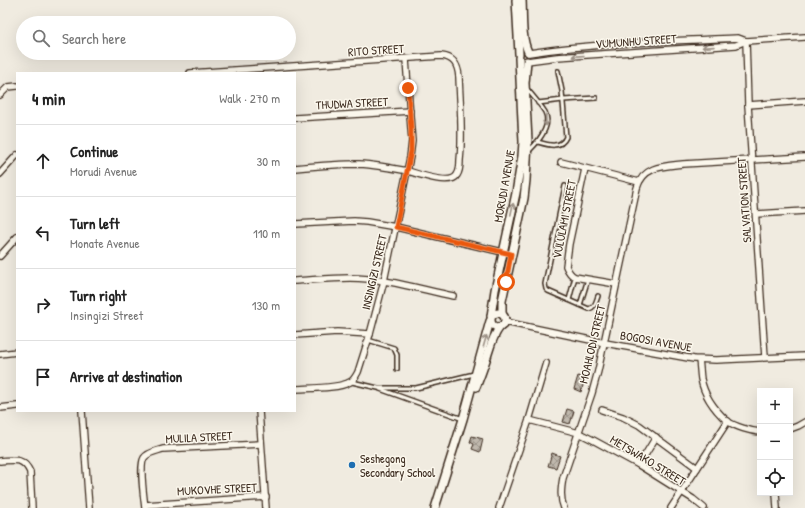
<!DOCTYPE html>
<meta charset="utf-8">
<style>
body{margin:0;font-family:"Patrick Hand",sans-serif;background:#f6f6f6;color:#222}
.controls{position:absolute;right:12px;bottom:12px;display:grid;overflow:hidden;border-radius:0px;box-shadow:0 4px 16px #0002}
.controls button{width:36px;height:36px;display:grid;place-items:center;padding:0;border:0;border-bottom:1px solid #e0e0e0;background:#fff;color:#222;font:20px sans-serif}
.stop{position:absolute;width:12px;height:12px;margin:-9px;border:3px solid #ea580c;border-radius:50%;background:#fff}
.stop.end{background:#ea580c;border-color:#fff;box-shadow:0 1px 4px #0008}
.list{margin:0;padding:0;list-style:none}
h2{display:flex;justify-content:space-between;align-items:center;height:52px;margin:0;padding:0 16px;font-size:17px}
h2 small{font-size:13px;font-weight:400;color:#767676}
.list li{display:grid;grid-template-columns:26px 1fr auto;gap:12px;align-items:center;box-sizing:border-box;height:72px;padding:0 16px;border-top:1px solid #e0e0e0}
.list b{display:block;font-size:15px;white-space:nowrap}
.list p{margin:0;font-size:13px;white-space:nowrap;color:#767676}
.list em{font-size:13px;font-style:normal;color:#767676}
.icon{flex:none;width:22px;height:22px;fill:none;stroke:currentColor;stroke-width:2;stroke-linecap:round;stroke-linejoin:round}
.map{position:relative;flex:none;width:805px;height:508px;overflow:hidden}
.search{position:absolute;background:#fff;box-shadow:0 4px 16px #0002;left:16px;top:16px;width:280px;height:44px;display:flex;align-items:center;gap:10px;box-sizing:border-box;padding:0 14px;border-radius:22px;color:#767676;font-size:15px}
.panel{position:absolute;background:#fff;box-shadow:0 4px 16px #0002;left:16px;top:72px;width:280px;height:340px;border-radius:0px}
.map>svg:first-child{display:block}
.building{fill:url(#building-cross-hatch);stroke:#3b2a1e}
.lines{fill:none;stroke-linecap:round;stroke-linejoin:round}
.service-casing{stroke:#3b2a1e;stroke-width:6}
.minor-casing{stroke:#3b2a1e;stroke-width:8}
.tertiary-casing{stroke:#3b2a1e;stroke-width:10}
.service{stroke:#fbf7ec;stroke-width:3}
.minor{stroke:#fbf7ec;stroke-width:5.5}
.tertiary{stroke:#fbf7ec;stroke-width:7}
.oneway{stroke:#9b9085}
.route{stroke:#ea580c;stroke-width:5}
.poi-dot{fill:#1f6fb2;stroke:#fbf7ec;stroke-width:1.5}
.labels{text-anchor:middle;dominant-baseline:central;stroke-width:3;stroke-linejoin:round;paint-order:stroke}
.street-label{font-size:12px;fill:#3b2a1e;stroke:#fbf7ec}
.poi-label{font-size:12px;fill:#3b2a1e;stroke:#fbf7ec;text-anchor:start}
</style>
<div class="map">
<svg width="805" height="508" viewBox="0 0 805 508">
<defs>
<pattern id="building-cross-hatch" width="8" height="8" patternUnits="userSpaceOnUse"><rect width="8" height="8" fill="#c0b8ad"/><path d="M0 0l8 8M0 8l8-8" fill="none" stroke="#9d968c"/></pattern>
</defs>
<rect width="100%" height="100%" fill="#f0ebe0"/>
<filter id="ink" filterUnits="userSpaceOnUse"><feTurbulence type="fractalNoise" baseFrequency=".025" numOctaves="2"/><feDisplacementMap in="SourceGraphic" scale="8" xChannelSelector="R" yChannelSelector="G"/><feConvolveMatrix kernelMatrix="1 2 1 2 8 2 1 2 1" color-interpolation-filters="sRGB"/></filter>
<g filter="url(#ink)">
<g class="building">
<path d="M578 376 585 379 581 392 574 389Z"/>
<path d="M567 409 574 411 570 424 563 422Z"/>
<path d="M472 436 483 439 480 452 472 449 474 444 470 442Z"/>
<path d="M552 453 560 456 556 468 548 466Z"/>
</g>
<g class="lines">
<g class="service-casing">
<g id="service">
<path d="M527 89C533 96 540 104 545 112 552 126 538 142 529 151"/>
<path d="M538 103 563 100 596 98"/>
<path d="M538 142C548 145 561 149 566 137L562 91 558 71"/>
<path d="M565 186 545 284 546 289 548 291 589 309C595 307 596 302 598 296"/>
<path d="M569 300 575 277"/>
<path d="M580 305 588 279"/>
<path d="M368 340 394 348 397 355V369"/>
<path d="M352 382 378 388H416L474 374"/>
<path d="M380 389 463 419"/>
</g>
</g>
<g class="minor-casing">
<g id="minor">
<path d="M746 41 748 105 765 357"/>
<path d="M529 53C598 43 668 41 738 38L746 41"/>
<path d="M527 61 557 57 736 45 746 41 805 37"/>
<path d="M190 73 441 56C454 57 458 65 459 77 460 105 463 133 460 160 460 165 460 171 457 175 451 186 418 174 408 171 392 168 375 165 359 164 338 164 316 166 295 168"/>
<path d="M0 95 8 87 17 86"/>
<path d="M748 105 805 101"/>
<path d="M295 118 410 111"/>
<path d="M561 162 639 182"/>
<path d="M585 169 569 244 566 266C568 271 570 275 575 277L616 284"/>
<path d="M0 174 17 155"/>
<path d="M756 214 805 211"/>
<path d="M295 224 354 221 367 222 396 227 511 254"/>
<path d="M0 256 17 237"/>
<path d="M295 281C313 280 332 278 350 278 385 278 419 289 453 296"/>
<path d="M505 322 605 343 694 359 716 360 805 356"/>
<path d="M295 335 337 332 370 334"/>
<path d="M0 354 17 352"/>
<path d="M699 360C700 366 700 372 701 379 704 395 715 410 727 421 736 427 750 431 760 432"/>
<path d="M295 389C309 388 338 389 350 382 354 380 356 376 358 372L370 334 384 281 410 157 412 141 411 129 406 59"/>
<path d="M0 408 17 406"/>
<path d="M602 410 623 417 639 425 697 468"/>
<path d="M82 411 89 508"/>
<path d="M259 411 266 508"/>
<path d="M529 420 579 433 593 440 639 465 693 499 704 508"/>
<path d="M790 429 798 426 805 422"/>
<path d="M0 461C14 460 23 457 30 472L32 508"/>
<path d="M639 465 656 437"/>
<path d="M776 493 777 508"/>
<path d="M145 505 266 497"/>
<path d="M145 508C144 498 139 466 144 458 148 452 157 451 163 449L261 444"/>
<path d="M499 508 529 420 546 363"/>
<path d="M564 508C560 498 561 489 563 478L592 393 598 371 637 188C643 166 664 166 683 164L805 157"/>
<path d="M671 508 728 421"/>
</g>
</g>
<g class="tertiary-casing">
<g id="tertiary">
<path d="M516 0 519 54"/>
<path d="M522 0C523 16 521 37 528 52"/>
<circle cx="498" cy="320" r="7"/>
<path d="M502 314V301L524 198 526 180 528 141 525 83 527 61"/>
<path d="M491 316 495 290 516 193 522 156 523 142 519 58"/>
<path d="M476 387C480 378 483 369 486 360 490 348 492 337 500 327"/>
<path d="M435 508 463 419 490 321"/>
</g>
</g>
<use href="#service" class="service"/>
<use href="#minor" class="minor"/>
<use href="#tertiary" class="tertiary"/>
</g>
<defs><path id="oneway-shaft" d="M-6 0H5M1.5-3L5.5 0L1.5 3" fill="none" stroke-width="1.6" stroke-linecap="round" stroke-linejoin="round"/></defs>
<g class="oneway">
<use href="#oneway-shaft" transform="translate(708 47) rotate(176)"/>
<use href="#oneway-shaft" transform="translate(578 56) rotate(176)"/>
<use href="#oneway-shaft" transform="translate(546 120) rotate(89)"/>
<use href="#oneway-shaft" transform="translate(512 209) rotate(-78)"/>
<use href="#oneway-shaft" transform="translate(485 341) rotate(-74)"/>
</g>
</g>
<g class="lines" filter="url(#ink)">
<path class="route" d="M408 88 411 129V151L396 227 511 254 506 282"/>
</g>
<circle class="poi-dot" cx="352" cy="465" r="4"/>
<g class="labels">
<g class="street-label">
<text transform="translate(636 41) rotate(-4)">VUMUNHU STREET</text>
<text transform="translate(376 50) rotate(-4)">RITO STREET</text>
<text transform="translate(352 103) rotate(-3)">THUDWA STREET</text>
<text transform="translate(504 186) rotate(-80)">MORUDI AVENUE</text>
<text transform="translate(744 200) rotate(-94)">SALVATION STREET</text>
<text transform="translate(564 219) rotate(-79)">VULULAMI STREET</text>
<text transform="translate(374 272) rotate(-77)">INSINGIZI STREET</text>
<text transform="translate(656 341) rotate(10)">BOGOSI AVENUE</text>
<text transform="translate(592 344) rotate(-77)">MOAHLODI STREET</text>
<text transform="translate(199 437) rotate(-3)">MULILA STREET</text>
<text transform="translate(648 460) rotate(31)">METSWAKO STREET</text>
<text transform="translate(217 489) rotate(-3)">MUKOVHE STREET</text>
</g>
<g class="poi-label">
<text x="360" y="458">Seshegong<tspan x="360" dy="14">Secondary School</tspan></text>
</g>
</g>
</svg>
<div class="controls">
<button>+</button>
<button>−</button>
<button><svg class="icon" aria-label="locate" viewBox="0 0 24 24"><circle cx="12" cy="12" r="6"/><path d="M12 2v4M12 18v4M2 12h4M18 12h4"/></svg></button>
</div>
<div class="stop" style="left:506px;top:282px"></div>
<div class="stop end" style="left:408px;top:88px"></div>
<div class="search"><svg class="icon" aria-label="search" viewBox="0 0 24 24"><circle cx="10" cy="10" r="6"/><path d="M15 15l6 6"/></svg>Search here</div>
<section class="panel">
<h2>4 min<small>Walk · 270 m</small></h2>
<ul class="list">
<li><svg class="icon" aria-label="ahead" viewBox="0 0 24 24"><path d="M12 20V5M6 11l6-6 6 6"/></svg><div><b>Continue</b><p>Morudi Avenue</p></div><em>30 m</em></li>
<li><svg class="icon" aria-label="left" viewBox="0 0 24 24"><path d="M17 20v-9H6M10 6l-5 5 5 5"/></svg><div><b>Turn left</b><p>Monate Avenue</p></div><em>110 m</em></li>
<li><svg class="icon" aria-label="right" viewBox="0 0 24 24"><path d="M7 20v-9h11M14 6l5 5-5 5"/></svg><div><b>Turn right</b><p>Insingizi Street</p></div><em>130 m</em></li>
<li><svg class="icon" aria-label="arrive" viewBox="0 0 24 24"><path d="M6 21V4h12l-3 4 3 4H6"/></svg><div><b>Arrive at destination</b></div></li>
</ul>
</section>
</div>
